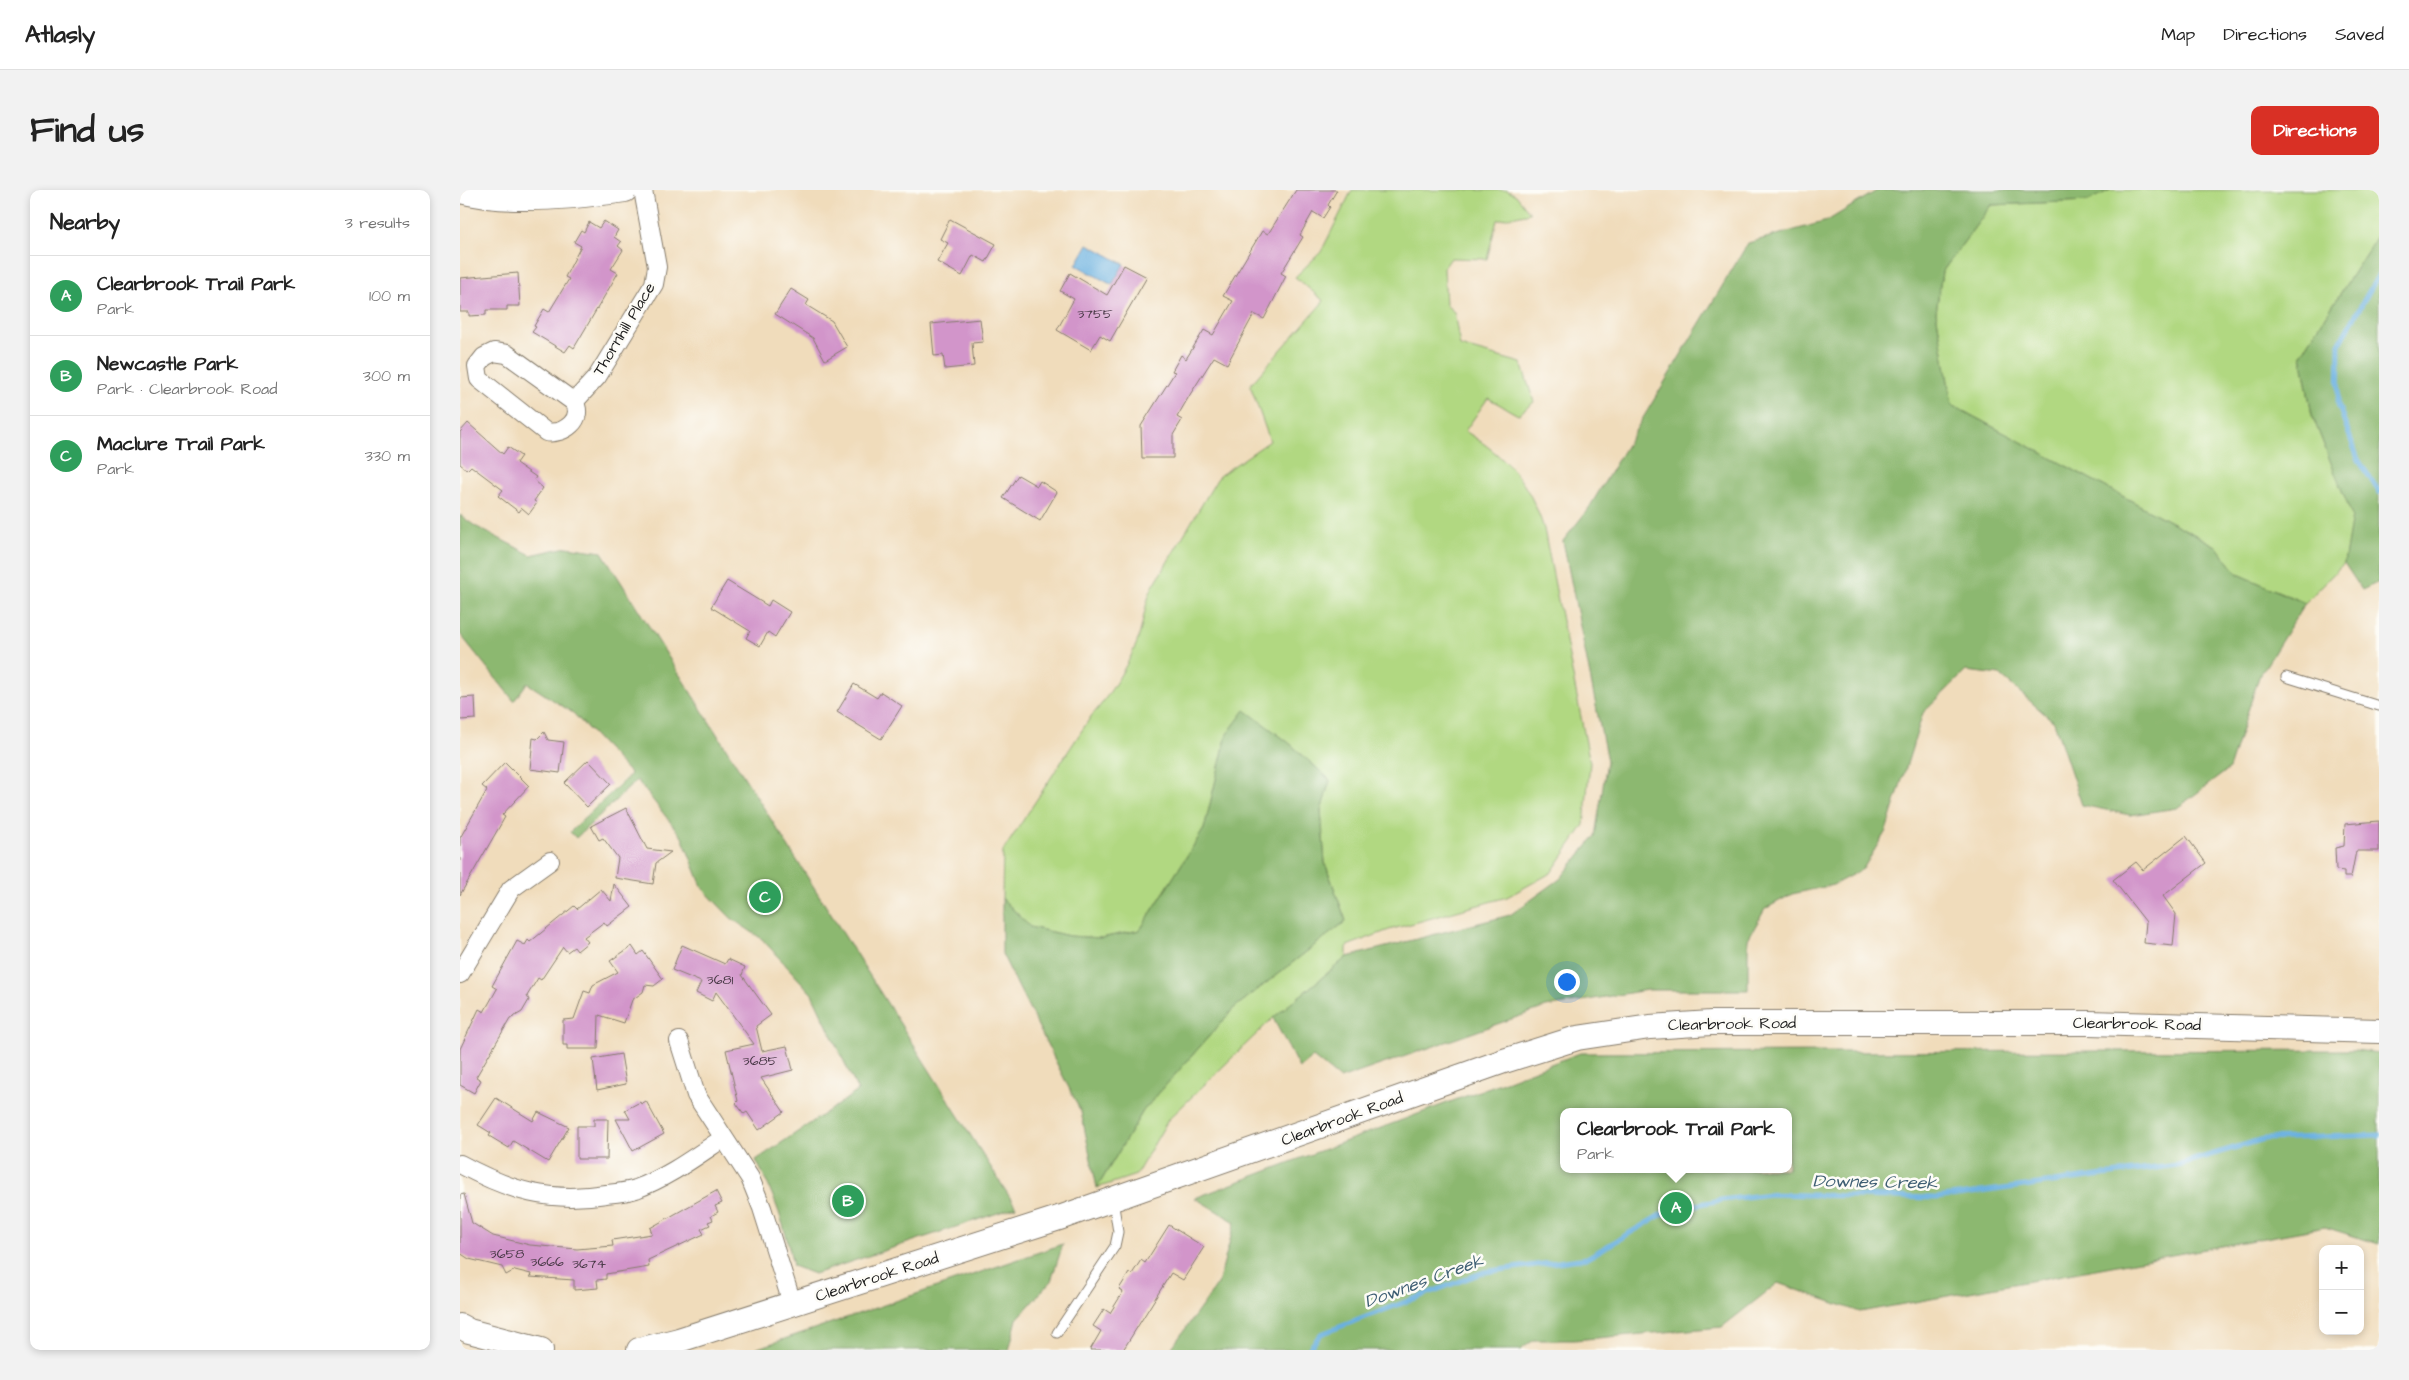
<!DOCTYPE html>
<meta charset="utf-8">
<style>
body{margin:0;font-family:"Architects Daughter",sans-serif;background:#f2f2f2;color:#222}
.controls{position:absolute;right:15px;bottom:15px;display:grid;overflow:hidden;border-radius:10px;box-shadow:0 2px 8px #0003}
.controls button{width:45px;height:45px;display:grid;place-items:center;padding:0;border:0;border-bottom:1px solid #e0e0e0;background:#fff;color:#222;font:25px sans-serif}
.you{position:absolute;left:1106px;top:791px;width:18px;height:18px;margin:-12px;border:4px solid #fff;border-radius:50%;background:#1a73e8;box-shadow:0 0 0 8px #1a73e833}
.badge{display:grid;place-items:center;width:32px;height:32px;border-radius:50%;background:#d93025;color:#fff;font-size:16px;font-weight:700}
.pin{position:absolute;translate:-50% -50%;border:2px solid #fff;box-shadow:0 1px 5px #0006}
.popup{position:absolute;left:1100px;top:918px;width:232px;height:65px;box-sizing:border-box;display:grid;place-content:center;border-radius:10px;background:#fff;filter:drop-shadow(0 1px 4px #0005);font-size:16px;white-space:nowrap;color:#767676}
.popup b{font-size:19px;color:#222}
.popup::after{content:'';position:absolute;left:50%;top:100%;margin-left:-10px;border:10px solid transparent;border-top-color:#fff}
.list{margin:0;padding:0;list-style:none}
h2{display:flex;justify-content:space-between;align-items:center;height:65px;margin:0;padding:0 20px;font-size:21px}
h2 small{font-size:16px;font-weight:400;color:#767676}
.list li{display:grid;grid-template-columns:32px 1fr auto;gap:15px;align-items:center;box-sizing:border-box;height:80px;padding:0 20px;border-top:1px solid #e0e0e0}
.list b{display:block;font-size:19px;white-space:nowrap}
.list p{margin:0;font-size:16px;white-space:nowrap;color:#767676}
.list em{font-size:16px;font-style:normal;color:#767676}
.map{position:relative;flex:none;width:1919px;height:1160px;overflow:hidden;border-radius:10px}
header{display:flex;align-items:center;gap:30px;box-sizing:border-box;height:70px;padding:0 25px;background:#fff;border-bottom:1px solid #e0e0e0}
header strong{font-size:24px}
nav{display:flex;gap:28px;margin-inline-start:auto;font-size:18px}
.intro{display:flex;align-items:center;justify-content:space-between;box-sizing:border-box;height:120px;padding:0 30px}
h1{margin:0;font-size:35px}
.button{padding:12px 22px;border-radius:10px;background:#d93025;color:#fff;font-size:18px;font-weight:700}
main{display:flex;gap:30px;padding:0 30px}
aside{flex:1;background:#fff;border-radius:10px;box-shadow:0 2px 8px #0003}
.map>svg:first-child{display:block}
.green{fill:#b1d881;stroke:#667a4e}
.forest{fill:#8cb86f;stroke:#546a46;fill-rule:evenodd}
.water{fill:#69b0e0;stroke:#42667e}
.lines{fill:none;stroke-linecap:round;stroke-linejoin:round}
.stream{stroke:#69b0e0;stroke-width:5}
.building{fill:#d295ca}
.lane-casing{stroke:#867c6c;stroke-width:11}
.street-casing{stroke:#867c6c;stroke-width:20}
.secondary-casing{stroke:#867c6c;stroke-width:26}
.lane{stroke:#fff;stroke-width:9}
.street{stroke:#fff;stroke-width:18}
.secondary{stroke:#fff;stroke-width:24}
.labels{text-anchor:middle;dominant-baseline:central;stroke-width:5;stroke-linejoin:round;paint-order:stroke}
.number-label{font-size:14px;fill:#4a3a48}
.street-label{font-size:16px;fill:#1c1c1c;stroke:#fdfcf7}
.water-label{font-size:18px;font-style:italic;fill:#3f5f74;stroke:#fdfcf7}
</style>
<header>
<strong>Atlasly</strong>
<nav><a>Map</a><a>Directions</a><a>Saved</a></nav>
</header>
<div class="intro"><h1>Find us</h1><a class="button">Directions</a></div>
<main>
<aside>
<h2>Nearby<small>3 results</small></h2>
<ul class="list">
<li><span class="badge" style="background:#2e9e5b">A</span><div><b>Clearbrook Trail Park</b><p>Park</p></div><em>100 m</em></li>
<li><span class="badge" style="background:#2e9e5b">B</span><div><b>Newcastle Park</b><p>Park · Clearbrook Road</p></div><em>300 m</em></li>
<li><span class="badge" style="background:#2e9e5b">C</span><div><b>Maclure Trail Park</b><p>Park</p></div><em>330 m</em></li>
</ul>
</aside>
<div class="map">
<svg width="1919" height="1160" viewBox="0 0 1919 1160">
<rect width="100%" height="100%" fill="#fdfcf7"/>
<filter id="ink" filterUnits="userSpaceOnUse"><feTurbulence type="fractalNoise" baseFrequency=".02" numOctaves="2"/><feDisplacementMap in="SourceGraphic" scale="10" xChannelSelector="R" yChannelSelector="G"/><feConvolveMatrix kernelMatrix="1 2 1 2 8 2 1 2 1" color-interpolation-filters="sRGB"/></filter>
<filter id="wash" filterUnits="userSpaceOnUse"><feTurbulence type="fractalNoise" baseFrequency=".0096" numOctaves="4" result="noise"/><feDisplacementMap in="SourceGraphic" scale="20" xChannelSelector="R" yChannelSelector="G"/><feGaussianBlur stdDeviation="1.12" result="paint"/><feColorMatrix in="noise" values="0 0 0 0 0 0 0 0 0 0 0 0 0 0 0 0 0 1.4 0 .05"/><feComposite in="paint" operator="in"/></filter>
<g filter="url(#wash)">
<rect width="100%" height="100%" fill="#f0dcbb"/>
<g class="green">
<path d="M892 0H1046L1056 5 1070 23 1037 30 1027 69 991 68 984 78 986 115 994 122 1000 156 1061 173 1074 212 1058 225 1028 208 1005 241C1046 267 1069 291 1084 339L1130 573 1124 635 1091 683 1047 707 929 740 887 756V767L813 828 708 930 676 985 637 998 683 921 774 818 886 731 865 673 861 621 870 590 828 552 785 521 767 544 744 639 680 740 641 748 609 746 570 737 542 708 543 661 632 525C645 513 675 464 679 446 684 429 685 414 692 398L759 286 810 251 790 195 864 111 835 87 861 62Z"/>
<path d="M1650 0H1919V43L1841 165 1852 225 1893 326 1884 373 1845 413 1778 384 1756 356 1492 215 1476 122 1482 82 1531 15 1628 11Z"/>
</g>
<g class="forest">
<path d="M1418 0H1650L1628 11 1531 15 1482 82 1476 122 1492 215 1756 356 1778 384 1845 413 1799 487 1769 579 1717 618 1670 625 1622 615 1594 532 1540 485 1506 481 1463 523 1426 641 1403 679 1373 695 1332 704 1305 719 1288 749V800H1187L1086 817 880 889 853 867 839 878 813 828 887 767 1050 725 1100 689 1135 646 1147 571 1103 351 1129 318 1288 53 1367 31Z"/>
<path d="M1919 43V392L1902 400 1884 373 1892 326 1852 225 1841 165Z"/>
<path d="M0 325 15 336 71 365 107 357 142 362 556 1017 354 1084 333 1076C326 1038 314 1004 296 970L398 901 352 804 302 749 271 728 243 699 222 647 177 590 116 648 110 642 171 584 113 523 67 493 54 511 0 444Z"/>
<path d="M785 520 828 552 870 590 861 621 865 673 886 731 774 818 683 921 637 998 621 922 542 764V708L570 737 609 746 641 748 680 740 744 639 767 544Z"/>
<path d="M1895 860 1919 863V1054L1865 1037 1400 1122 1318 1093 1262 1137 1114 1150H1074L1060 1160H710L758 1094 775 1032 735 1008 1120 863ZM1104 922H1328V979H1104Z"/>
<path d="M603 1054 591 1091 557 1129 549 1160H292Z"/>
</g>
<path class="water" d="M628 54 664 74 652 95 616 75Z"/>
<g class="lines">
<g class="stream">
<path d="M1919 84 1879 154 1878 214 1898 269 1919 302"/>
<path d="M848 1160 861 1144 1024 1082 1127 1068 1209 1020 1261 1010 1310 1004 1476 1008 1717 975 1804 949 1919 945"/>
</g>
</g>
<g id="blocks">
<g class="building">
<path d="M836 0H877L868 15 870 17 863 28 853 22 840 45 843 47 821 83 826 86 804 129 794 124 767 174 754 167 731 203 717 227 722 230 713 245V268H682L681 236 715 182 712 181 721 165 726 169 744 140 753 145 773 111 763 106 802 41 808 44Z"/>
<path d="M490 29 536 54 526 72 513 65 502 86 477 72 488 53 480 49Z"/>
<path d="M144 31 158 40 154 47 161 52 158 56 163 60 151 79 158 83 114 158 110 155 105 162 72 142 76 137 74 136 84 119 89 122 109 89 105 87 121 56 114 52 121 40 124 42 129 32 139 38Z"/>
<path d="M664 75 687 87 650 151 640 145 631 160 597 140 614 109 600 101 610 83 647 105Z"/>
<path d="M58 83 60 116H47V120H26V125L9 126V122H0V88Z"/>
<path d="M331 99 349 110 346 115 372 131 387 157 365 170 353 148 315 124Z"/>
<path d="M520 129 523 152 512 153 514 176 485 179 483 165 474 166 471 134Z"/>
<path d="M8 233 43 264 48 257 61 266 56 273 76 287 74 290 83 298 74 311 77 313 69 324 62 318 59 322 38 306 43 300 11 276 7 280 0 274V242Z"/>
<path d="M558 285 577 296 580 291 597 302 580 331 543 308Z"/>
<path d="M267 391 308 416 311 410 330 422 315 447 308 442 300 456 286 448 290 441 251 417Z"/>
<path d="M394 494 417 508 421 502 442 516 421 549 377 522Z"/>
<path d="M15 507 16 529 0 530V508Z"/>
<path d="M84 542 88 550 104 552 100 583 70 579 73 548 77 549Z"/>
<path d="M128 570 151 594 127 617 104 593Z"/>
<path d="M45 572 69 596 42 625 45 627 0 705V648L27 600 22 596Z"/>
<path d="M166 618 187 659 211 662 196 673 193 694 155 688 158 668 143 648 139 650 131 636Z"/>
<path d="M1919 631V661H1896L1891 687H1884V681L1876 680 1875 658 1884 656 1885 634Z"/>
<path d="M1726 646 1746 673 1703 706 1716 724 1713 756 1684 753 1686 732 1653 690 1676 672 1683 680Z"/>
<path d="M154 694 172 717 147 736 144 732 124 747 128 752 117 761 114 757 107 762 103 757 81 790 78 788 67 806 69 810 62 822 50 829 16 887 21 890 14 903 0 895V859L19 819 24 822 37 799 32 796 57 751 65 755 68 750 70 752 114 716 117 719 141 699 151 711Z"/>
<path d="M222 755 265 774 268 769 285 777 282 785 311 825 296 836 302 861 327 856 333 880 301 888 324 922 299 940 287 922 284 924 276 913 278 911 266 860 294 854 256 802 252 811 236 803 241 792 212 780Z"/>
<path d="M172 756 178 765 183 761 203 789 194 796 185 795 183 802 172 810 164 833 139 825 138 859H107V855H103V830L114 829 124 801 130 803 133 795 158 782 150 771Z"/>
<path d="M161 864 166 894 137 900 133 869Z"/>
<path d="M36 908 73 931 78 922 109 937 88 972 53 951 49 958 29 946 31 943 18 935Z"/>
<path d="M186 911 204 944 173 961 156 929H170L165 920 180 912 181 914Z"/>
<path d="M134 929H148L147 969H117V936H134Z"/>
<path d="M256 1001 262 1013 255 1016 258 1022 251 1026 253 1030 248 1032 250 1035 241 1039 244 1044 188 1070 189 1077 146 1084V1089L137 1090 138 1098 114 1100V1090L70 1087 71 1084 55 1080 46 1085 42 1077 9 1069 0 1063V1005L4 1004 12 1033 33 1046 70 1055 117 1059 153 1056 152 1050 192 1044 190 1038Z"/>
<path d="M709 1035 744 1057 723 1090 711 1083 663 1160H630L641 1141 633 1136 644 1119 650 1123 663 1102 659 1099 669 1083 672 1084 681 1070 685 1073Z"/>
</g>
</g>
</g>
<g filter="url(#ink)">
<use href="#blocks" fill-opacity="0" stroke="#867c6c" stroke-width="1"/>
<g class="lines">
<g class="lane-casing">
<g id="lane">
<path d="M1826 487 1919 516"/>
<path d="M597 1143 655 1056 658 1042 653 1010"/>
</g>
</g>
<g class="street-casing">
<g id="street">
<path d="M34 162 47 164 114 212C125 229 104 245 86 242L19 189 17 176 24 167Z"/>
<path d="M114 212 137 187 194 94 197 77 183 0"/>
<path d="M0 784 51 699 90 671"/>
<path d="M219 851 236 905 290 988 302 1018 332 1113"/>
<path d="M0 974C50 1001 89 1013 146 1004 156 1003 167 1002 176 999 208 987 235 967 262 949"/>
</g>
</g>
<g class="secondary-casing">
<g id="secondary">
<path d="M0 1C48 14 116 7 165 0"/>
<path d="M0 1136 9 1141 81 1160"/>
<path d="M179 1160 219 1150 602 1027 1044 871 1117 848 1190 837 1251 833H1629L1919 841"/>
</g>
</g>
<use href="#lane" class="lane"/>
<use href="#street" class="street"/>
<use href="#secondary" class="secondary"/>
</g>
</g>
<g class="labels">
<g class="number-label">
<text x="635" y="124">3755</text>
<text x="260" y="790">3681</text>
<text x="300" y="871">3685</text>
<text x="47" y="1064">3658</text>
<text x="87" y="1072">3666</text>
<text x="129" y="1074">3674</text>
</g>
<g class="street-label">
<text transform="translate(164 139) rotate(-59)">Thornhill Place</text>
<text transform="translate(1272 834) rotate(-1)">Clearbrook Road</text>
<text transform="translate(1677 834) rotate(1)">Clearbrook Road</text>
<text transform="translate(882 929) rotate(-20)">Clearbrook Road</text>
<text transform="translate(417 1087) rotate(-18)">Clearbrook Road</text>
</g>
<g class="water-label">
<text transform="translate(1415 992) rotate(1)">Downes Creek</text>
<text transform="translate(964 1091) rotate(-20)">Downes Creek</text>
</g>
</g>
</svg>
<div class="controls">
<button>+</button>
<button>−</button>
</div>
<div class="you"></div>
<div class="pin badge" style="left:1216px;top:1018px;background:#2e9e5b">A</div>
<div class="popup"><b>Clearbrook Trail Park</b>Park</div>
<div class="pin badge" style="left:388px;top:1011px;background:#2e9e5b">B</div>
<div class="pin badge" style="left:305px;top:707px;background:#2e9e5b">C</div>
</div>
</main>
